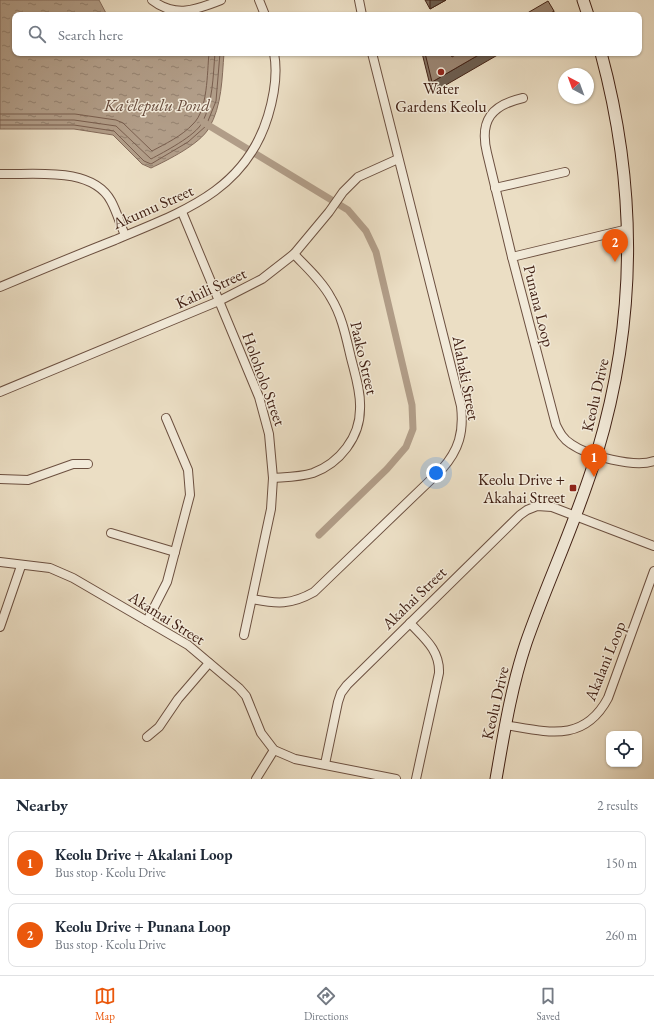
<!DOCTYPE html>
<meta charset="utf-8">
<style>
body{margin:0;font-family:"EB Garamond",serif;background:#f6f6f7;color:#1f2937}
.controls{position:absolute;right:12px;bottom:12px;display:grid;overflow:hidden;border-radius:8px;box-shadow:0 1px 3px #0004}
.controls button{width:36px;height:36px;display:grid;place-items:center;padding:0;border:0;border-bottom:1px solid #e0e1e3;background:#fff;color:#1f2937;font:20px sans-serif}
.compass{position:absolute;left:558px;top:68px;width:36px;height:36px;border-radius:50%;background:#fff;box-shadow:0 1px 3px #0004;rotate:319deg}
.you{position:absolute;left:436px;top:473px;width:14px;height:14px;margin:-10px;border:3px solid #fff;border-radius:50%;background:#1a73e8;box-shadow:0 0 0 6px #1a73e833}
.badge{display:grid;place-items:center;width:26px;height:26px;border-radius:50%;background:#ea580c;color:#fff;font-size:13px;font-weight:700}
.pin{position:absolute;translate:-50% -33px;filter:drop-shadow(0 1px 2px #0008)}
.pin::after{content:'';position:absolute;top:21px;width:14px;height:12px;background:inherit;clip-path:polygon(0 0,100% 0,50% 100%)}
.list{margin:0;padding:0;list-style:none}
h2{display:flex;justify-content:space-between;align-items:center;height:52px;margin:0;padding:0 16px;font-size:17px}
h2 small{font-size:13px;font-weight:400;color:#747a83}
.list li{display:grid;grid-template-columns:26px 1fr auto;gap:12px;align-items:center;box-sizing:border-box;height:64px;margin:0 8px 8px;padding:0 8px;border:1px solid #e0e1e3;border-radius:8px}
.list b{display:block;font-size:15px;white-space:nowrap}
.list p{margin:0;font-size:13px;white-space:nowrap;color:#747a83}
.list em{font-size:13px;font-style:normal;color:#747a83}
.icon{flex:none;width:22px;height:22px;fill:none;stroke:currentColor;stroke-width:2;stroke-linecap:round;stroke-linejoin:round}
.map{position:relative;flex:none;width:654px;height:779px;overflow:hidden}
.search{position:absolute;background:#fff;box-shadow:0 1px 3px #0004;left:12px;right:12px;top:12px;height:44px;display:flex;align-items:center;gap:10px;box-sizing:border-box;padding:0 14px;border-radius:8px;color:#747a83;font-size:15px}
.sheet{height:196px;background:#fff}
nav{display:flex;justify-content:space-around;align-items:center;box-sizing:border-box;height:56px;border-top:1px solid #e0e1e3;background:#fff;font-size:11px;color:#747a83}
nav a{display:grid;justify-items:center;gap:2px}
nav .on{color:#ea580c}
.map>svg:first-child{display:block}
.water{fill:url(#water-ripples);stroke:#846b5a}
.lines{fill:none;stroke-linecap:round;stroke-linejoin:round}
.shore{stroke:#795e4e;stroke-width:1}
.canal{stroke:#b19d88;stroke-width:7}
.street-casing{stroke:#6c5040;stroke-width:10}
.secondary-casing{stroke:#412014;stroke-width:13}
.street{stroke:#f2ead9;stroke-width:8}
.secondary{stroke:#f2ead9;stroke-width:11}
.wall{fill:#847160;stroke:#412014}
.shaded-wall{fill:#6b5c4e;stroke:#412014}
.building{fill:#998370;stroke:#412014}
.poi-dot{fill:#8f2418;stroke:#f2ead9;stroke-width:1.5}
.labels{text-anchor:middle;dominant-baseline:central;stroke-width:3;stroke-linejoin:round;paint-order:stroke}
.poi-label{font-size:16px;fill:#412014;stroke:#f2ead9}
.street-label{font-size:16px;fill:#412014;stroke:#f2ead9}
.water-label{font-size:17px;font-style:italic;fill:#684c3d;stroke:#f2ead9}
</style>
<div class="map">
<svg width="654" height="779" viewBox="0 0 654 779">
<defs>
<pattern id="water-ripples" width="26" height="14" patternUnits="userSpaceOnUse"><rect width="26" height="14" fill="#b19d88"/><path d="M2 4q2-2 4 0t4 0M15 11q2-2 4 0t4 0" fill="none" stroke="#92806e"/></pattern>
</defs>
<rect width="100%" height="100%" fill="#ebdec4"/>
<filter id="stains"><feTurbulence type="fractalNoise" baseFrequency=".005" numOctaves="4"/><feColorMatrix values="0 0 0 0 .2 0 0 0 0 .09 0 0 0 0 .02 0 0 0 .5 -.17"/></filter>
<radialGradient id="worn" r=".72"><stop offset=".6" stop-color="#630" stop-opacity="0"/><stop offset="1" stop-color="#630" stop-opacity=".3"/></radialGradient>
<path class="water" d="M0 0H99L107 15H15V53H224C222 78 222 106 209 128 200 144 168 160 151 168L142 164 113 135 74 129H0Z"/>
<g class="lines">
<g class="shore">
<path d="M0 114H75L116 120 123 123 152 151C165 144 182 136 193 124 208 110 207 73 209 53"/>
<path d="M0 120H74L116 126 151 159C164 152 195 136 202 123 213 102 213 77 215 53"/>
<path d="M0 125H74L114 131 144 161 151 164 188 142 206 126 216 101 220 53"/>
</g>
<path class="canal" d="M203 122 348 210 366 231 376 252 412 405 413 429 406 447 387 469 319 535"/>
<g class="street-casing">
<g id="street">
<path d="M152 0C175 18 196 10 221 0"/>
<path d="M259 0 265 15"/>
<path d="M359 0 362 15"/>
<path d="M0 174C34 175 92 166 111 201 117 212 120 224 125 235"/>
<path d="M495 188 565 172"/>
<path d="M182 212 259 397 269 434 273 478 271 509 244 635"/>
<path d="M628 229 512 257 556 425C560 433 563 439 571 444 588 456 635 468 654 461"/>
<path d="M512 257 487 153C479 120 492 105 523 98"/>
<path d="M0 287C38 271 77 255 115 240 181 212 245 192 268 116 274 96 278 74 274 53"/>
<path d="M0 392 219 301 262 279 294 254 329 212 343 192 358 177 398 159"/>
<path d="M273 478C287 477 300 477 313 473 340 463 360 437 360 409 361 392 355 374 351 358 346 337 342 316 331 298 322 281 307 268 294 254"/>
<path d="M0 479 28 480 73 464H88"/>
<path d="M111 533 175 552"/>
<path d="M0 562 50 568 73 578 188 645 239 688 246 696 261 733 274 750 295 759 396 779"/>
<path d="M252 599C277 604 291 605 314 592L442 469C459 450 464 432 461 406L372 53"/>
<path d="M147 621 167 582 190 495 188 470 166 418"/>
<path d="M410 623C424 638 440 650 439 673L416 779"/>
<path d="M0 627 21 566"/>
<path d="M505 725C548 732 584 743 608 698L654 571"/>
<path d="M147 737 159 727 178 699 209 663"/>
<path d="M325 764 338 702 341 693 347 685 520 515 527 510 537 506 552 507 654 546"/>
<path d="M256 779 274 750"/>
</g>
</g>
<g class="secondary-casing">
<g id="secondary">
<path d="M583 0 588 15"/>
<path d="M496 779C504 733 511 688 526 643 548 580 578 518 597 453 637 320 637 186 601 53"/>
</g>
</g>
<use href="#street" class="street"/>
<use href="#secondary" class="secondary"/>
</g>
<g class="wall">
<path d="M425 0H446L430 9Z"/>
<path d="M422 53H450L452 57 432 93Z"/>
</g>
<g class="shaded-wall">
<path d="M430 0H446L430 9Z"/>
<path d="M554 11V15H548Z"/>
<path d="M482 53H501L432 93V82Z"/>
</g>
<g class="building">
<path d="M548 1 554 11 548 15H524Z"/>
<path d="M425 53H450L452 57 459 53H482L432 82Z"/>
</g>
<g class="poi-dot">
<circle cx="441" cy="72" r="4"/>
<rect x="569" y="484" width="8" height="8" rx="2"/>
</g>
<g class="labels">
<g class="poi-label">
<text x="441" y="88">Water<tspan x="441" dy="18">Gardens Keolu</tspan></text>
<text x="565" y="479" text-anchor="end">Keolu Drive +<tspan x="565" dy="18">Akahai Street</tspan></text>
</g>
<g class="street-label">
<text transform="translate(153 207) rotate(-24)">Akumu Street</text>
<text transform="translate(211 288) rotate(-25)">Kahili Street</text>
<text transform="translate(539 306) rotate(76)">Punana Loop</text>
<text transform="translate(364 358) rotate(77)">Paako Street</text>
<text transform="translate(466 378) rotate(79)">Alahaki Street</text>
<text transform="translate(264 379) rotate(70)">Holoholo Street</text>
<text transform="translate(595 395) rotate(-77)">Keolu Drive</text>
<text transform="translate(414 598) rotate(-44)">Akahai Street</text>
<text transform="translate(167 618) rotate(32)">Akamai Street</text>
<text transform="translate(605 661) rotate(-68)">Akalani Loop</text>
<text transform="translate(495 703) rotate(-77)">Keolu Drive</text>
</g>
<g class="water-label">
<text x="157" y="105">Kaʻelepulu Pond</text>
</g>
</g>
<rect width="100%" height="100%" filter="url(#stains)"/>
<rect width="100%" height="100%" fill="url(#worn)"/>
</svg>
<div class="controls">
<button><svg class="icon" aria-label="locate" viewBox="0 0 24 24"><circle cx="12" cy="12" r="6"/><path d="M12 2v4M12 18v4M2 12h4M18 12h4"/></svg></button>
</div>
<svg class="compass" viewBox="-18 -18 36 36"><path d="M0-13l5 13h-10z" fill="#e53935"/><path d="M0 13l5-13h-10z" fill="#747a83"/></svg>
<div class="you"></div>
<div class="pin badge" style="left:594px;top:477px">1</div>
<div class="pin badge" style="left:615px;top:262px">2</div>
<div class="search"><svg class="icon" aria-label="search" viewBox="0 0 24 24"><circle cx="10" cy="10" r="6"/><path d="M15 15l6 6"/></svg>Search here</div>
</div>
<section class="sheet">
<h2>Nearby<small>2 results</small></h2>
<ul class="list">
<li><span class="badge">1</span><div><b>Keolu Drive + Akalani Loop</b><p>Bus stop · Keolu Drive</p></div><em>150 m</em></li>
<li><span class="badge">2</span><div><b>Keolu Drive + Punana Loop</b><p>Bus stop · Keolu Drive</p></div><em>260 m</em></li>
</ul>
</section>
<nav>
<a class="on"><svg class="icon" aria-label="map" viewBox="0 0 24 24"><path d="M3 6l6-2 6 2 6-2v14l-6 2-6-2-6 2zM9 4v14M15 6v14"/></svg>Map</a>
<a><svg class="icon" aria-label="directions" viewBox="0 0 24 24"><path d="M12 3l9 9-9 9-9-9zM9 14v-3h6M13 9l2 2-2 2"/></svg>Directions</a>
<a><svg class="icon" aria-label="saved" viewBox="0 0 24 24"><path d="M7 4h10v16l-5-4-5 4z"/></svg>Saved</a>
</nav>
